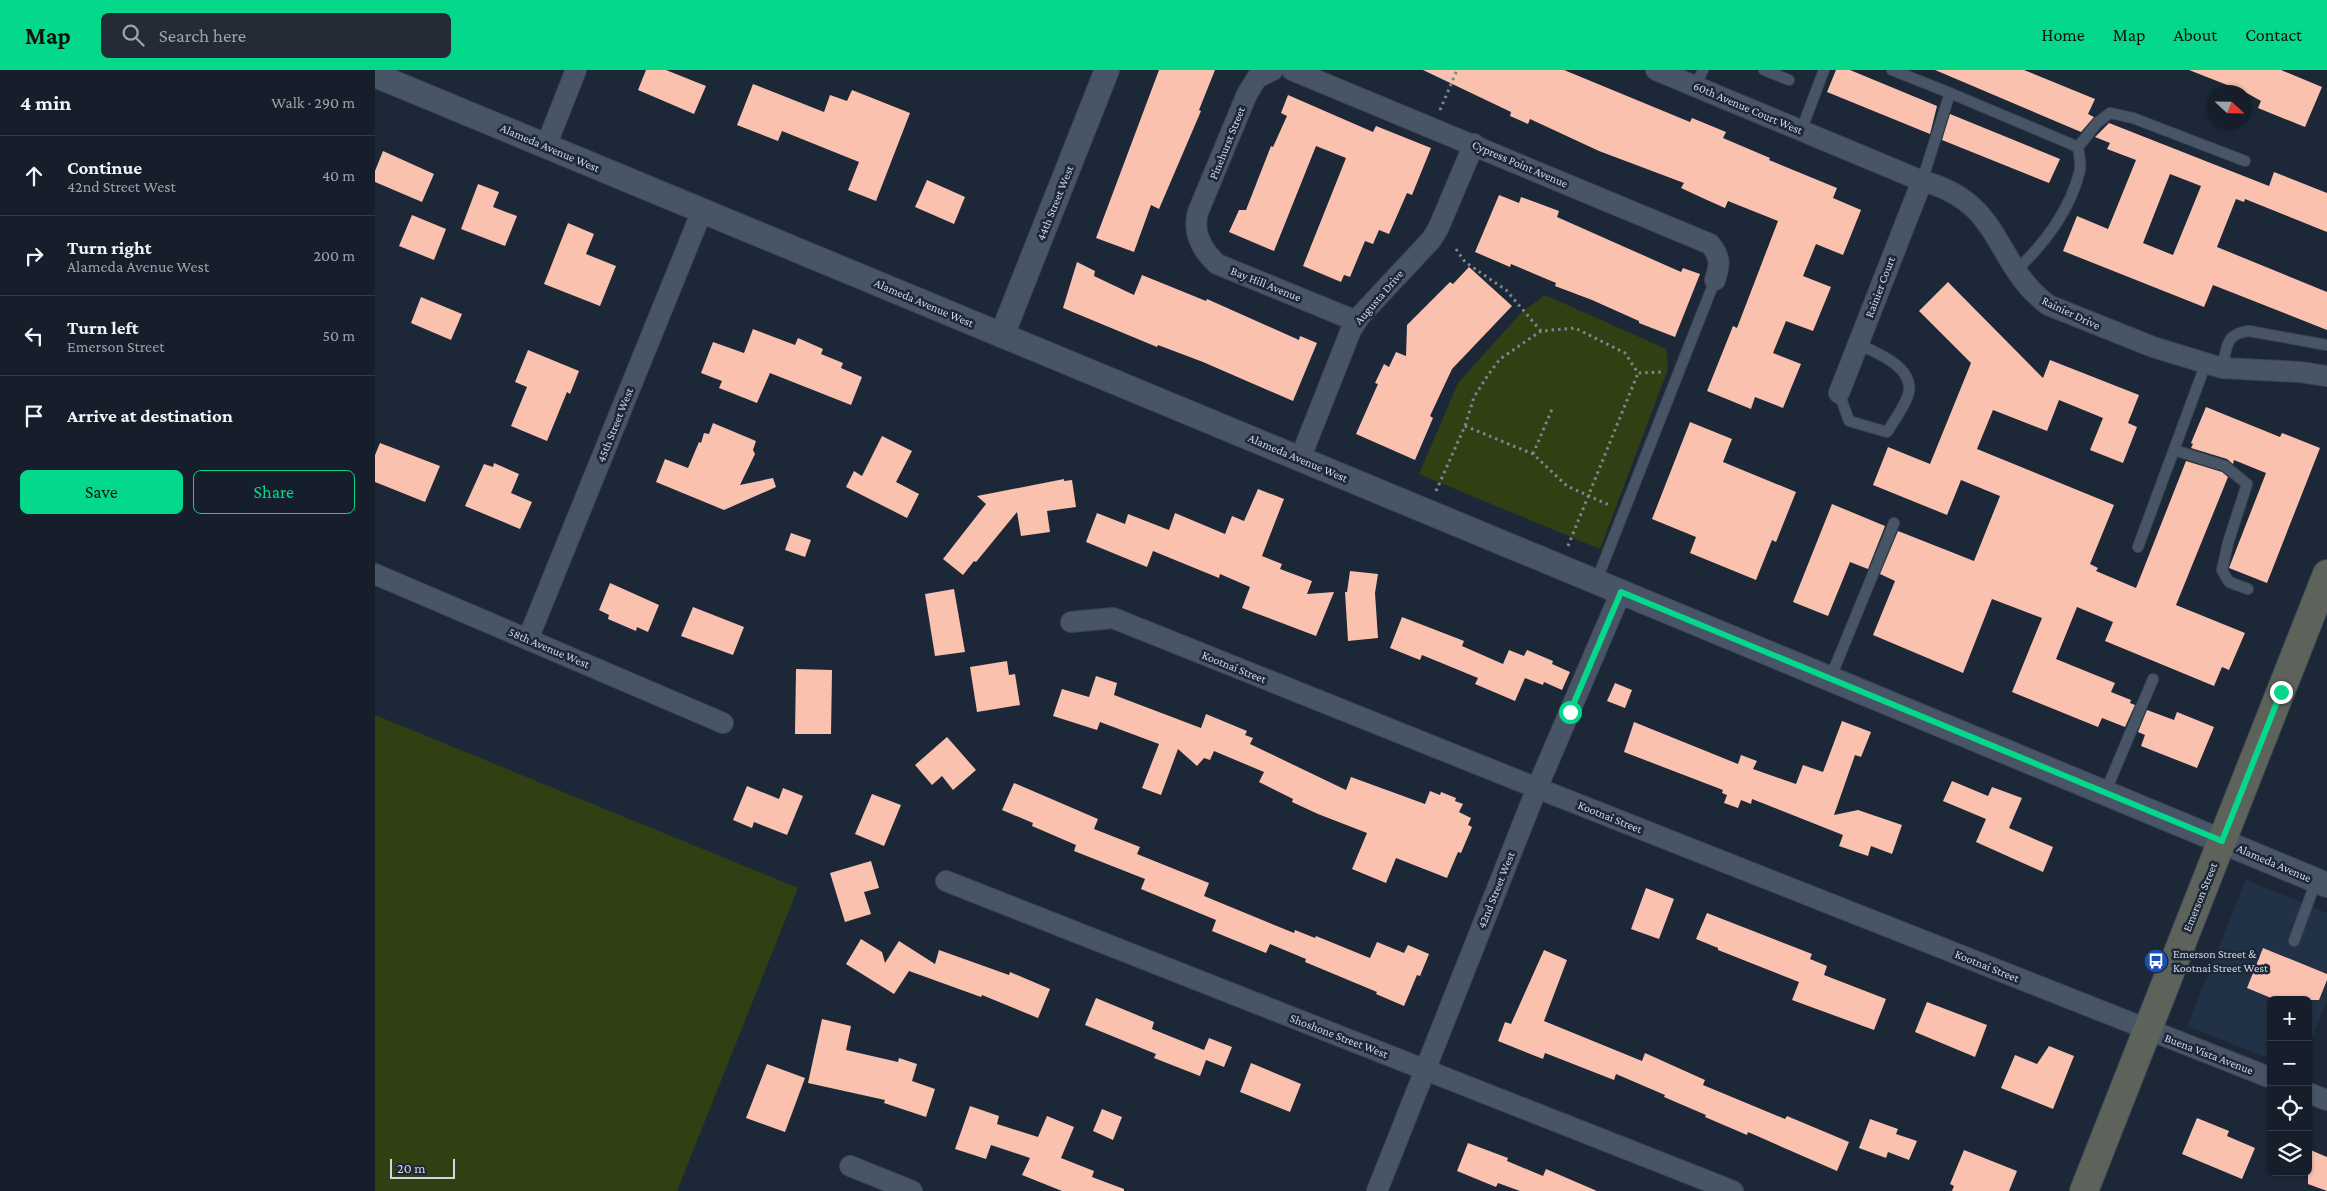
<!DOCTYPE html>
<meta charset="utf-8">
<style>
body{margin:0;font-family:"Crimson Pro",serif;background:#222b36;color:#f1f3f6}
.controls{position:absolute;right:15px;bottom:15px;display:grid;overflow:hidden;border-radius:8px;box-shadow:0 1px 4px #0004}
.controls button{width:45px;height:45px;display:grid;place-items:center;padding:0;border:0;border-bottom:1px solid #343c47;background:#151e2a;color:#f1f3f6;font:25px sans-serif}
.compass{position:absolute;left:1832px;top:15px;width:45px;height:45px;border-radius:50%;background:#151e2a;box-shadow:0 1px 4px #0004;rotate:112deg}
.scale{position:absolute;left:15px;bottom:12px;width:65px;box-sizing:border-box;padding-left:5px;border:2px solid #d0d8e3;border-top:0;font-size:14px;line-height:18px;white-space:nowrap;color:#d0d8e3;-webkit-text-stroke:4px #1c2838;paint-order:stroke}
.stop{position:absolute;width:15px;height:15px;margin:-11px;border:4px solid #04d98b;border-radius:50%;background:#fff}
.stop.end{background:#04d98b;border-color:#fff;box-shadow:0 1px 5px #0008}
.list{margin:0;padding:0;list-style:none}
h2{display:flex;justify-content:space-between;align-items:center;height:65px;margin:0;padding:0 20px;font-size:21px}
h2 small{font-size:16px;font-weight:400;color:#9da2a8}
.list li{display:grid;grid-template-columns:32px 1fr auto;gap:15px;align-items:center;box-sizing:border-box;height:80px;padding:0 20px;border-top:1px solid #343c47}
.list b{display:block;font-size:19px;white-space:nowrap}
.list p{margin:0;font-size:16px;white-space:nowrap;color:#9da2a8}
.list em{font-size:16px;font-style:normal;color:#9da2a8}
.actions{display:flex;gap:10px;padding:15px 20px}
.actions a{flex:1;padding:11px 0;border:1px solid #04d98b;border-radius:8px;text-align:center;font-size:18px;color:#04d98b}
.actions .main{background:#04d98b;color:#111}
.icon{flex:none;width:28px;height:28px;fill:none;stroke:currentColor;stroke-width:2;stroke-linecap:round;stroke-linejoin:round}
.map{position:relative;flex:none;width:1952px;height:1121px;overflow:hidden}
header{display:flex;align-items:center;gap:30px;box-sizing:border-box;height:70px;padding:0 25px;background:#04d98b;color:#111}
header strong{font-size:24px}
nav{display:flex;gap:28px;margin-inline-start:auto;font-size:18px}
.search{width:350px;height:45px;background:#222b36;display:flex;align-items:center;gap:12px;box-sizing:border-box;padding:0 18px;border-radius:8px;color:#9da2a8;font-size:19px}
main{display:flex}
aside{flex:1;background:#151e2a}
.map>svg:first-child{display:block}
.built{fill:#223246}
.green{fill:#314013}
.building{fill:#fac1ae;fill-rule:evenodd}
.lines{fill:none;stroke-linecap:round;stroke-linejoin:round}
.service-casing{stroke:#3b4552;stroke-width:12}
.minor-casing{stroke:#3b4552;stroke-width:22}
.tertiary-casing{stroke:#3b4552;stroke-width:26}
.secondary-casing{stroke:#3b4552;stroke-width:30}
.path{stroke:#7c8693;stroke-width:3;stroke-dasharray:2.5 4;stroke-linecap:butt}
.service{stroke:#485567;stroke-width:10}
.minor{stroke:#485567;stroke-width:20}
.tertiary{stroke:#485567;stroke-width:24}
.secondary{stroke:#5d635b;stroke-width:28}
.route{stroke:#04d98b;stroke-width:6}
.labels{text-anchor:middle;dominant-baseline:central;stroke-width:5;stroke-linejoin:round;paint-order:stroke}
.street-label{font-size:12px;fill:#d0d8e3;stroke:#1c2838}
.poi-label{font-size:12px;fill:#d0d8e3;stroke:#1c2838;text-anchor:start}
</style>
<header>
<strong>Map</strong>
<div class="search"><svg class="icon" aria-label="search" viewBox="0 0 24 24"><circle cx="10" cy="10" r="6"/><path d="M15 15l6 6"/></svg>Search here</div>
<nav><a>Home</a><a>Map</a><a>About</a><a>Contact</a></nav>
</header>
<main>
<aside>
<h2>4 min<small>Walk · 290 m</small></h2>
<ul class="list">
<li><svg class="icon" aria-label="ahead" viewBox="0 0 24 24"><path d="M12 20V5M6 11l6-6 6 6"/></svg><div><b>Continue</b><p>42nd Street West</p></div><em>40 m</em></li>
<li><svg class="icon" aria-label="right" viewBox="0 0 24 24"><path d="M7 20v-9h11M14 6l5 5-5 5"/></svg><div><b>Turn right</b><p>Alameda Avenue West</p></div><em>200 m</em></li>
<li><svg class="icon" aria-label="left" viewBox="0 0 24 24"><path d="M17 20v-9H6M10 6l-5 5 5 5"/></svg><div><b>Turn left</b><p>Emerson Street</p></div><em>50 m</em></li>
<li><svg class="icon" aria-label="arrive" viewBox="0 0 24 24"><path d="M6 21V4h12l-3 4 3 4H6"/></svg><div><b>Arrive at destination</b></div></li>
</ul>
<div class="actions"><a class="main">Save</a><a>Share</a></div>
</aside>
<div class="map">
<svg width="1952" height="1121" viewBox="0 0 1952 1121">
<rect width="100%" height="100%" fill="#1c2838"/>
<path class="built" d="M1871 810 1952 843V931L1933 977V930H1896V989L1812 956Z"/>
<g class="green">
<path d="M1170 225 1291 279 1293 299 1225 479 1044 404 1083 313 1145 244Z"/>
<path d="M0 645 423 818 302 1121H0Z"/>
</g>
<g class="building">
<path d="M271 0H291L331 16 319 44 263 20Z"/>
<path d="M784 0H840L824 40 826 41 784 139 776 135 759 182 721 168Z"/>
<path d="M1048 0H1189L1315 52 1317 48 1351 62 1348 68 1395 88 1394 90 1462 118 1458 128 1486 140 1468 185 1441 174 1428 206 1456 217 1438 261 1411 251 1398 283 1426 294 1408 338 1380 327 1376 339 1332 321 1358 256 1362 258 1403 151 1353 131 1350 138 1332 130 1306 118 1309 113 1224 81 1155 49 1153 54 1135 46 1136 42Z"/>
<path d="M1461 0H1475L1562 36 1555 64 1452 22Z"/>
<path d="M1560 0H1649L1720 29 1713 44 1719 47 1706 62Z"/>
<path d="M1814 0H1906L1947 17 1930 57 1883 38 1886 31 1870 22Z"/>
<path d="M378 14 449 42 455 25 472 31 477 20 535 43 501 131 473 120 484 92 407 61 403 71 362 55Z"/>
<path d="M913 25 998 62 1001 56 1056 78 1037 125 1032 123 1014 164 1004 160 998 174 990 171 975 207 969 205 966 212 928 196 971 88 941 76 899 181 854 162 864 140H871L896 76 898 77 912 46 906 43Z"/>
<path d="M1575 44 1685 89 1674 113 1567 70Z"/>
<path d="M1734 53 1894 116 1899 102 1952 123V162L1870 129 1869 132 1861 129 1842 177 1952 222V260L1838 215 1829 237 1688 181 1702 146 1733 159 1761 90 1732 79 1735 73 1720 67ZM1795 104 1826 116 1798 185 1768 173Z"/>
<path d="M8 81 59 104 47 132 0 112V101Z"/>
<path d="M552 110 590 127 579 154 540 137Z"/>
<path d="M103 114 124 122 118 137 142 146 130 176 86 159Z"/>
<path d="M1124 125 1144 133 1146 127 1168 135 1184 141 1182 147 1306 202 1308 198 1325 204 1300 267 1264 253V251L1217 230 1180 216 1181 213 1136 194 1135 197 1100 182Z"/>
<path d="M37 145 71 159 59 190 24 176Z"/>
<path d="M193 153 219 164 211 184 241 196 225 236 169 214Z"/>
<path d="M702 192 720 201 719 206 759 225 767 205 831 231 832 229 924 270 925 266 942 273 918 331 828 292 783 275 782 277 688 238Z"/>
<path d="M1094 197 1137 236 1077 299 1055 346 1058 348 1040 390 981 364 1003 314 1000 313 1009 294 1014 297 1021 282 1031 286 1032 255 1075 212 1078 214Z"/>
<path d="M1573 212 1668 308 1675 290 1764 325 1753 353 1762 357 1748 393 1715 380 1728 348 1684 330 1672 361 1618 340 1602 379 1739 435 1715 494 1723 498 1721 501 1761 518 1811 391 1847 402 1853 407 1801 535 1870 563 1854 600 1847 597 1839 616 1730 571 1738 552 1702 537 1681 589 1740 613 1736 622 1756 630 1755 633 1760 635 1750 657 1727 648 1723 657 1637 622 1667 548 1617 529 1588 603 1498 565 1520 511 1505 504 1523 461 1599 491 1625 426 1586 410 1572 445 1498 415 1513 377 1555 394 1596 293 1544 241Z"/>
<path d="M46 227 87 244 76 270 36 253Z"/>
<path d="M378 259 420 275 423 268 448 279 446 284 468 293 466 298 487 307 476 335 395 303 382 333 344 318 347 311 326 303 338 272 369 283Z"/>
<path d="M153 280 204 301 195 324 192 322 172 371 136 356 152 317 140 312Z"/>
<path d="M1831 337 1905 367 1907 363 1945 378 1892 513 1854 498 1891 403 1859 390 1858 394 1852 389 1816 378 1818 374 1816 373Z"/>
<path d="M1315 352 1357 369 1348 392 1421 422 1401 472 1397 470 1381 510 1315 483 1321 467 1277 449Z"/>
<path d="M338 353 381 371 378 380 380 384 365 415 398 408 401 417 349 440 281 412 290 389 313 398 324 372 326 373 329 363 334 364Z"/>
<path d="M507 366 537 381 521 412 544 424 532 448 471 417 479 401 487 406Z"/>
<path d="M5 373 65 396 50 432 0 412V385Z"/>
<path d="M119 393 144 404 136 423 157 432 145 459 90 436 109 394 118 397Z"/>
<path d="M689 409V411L697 410 701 437 672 441 675 462 646 466 642 442 601 492 599 491 588 505 568 489 611 434 602 426Z"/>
<path d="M883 419 909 429 887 486 907 494 905 499 937 511 932 524 959 522 941 566 867 538 875 517 845 504 844 508 778 481 772 497 711 472 722 443 750 454 753 444 794 460 800 443 850 464 857 446 869 451Z"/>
<path d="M1457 434 1510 456 1493 499 1475 492 1453 546 1418 532Z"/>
<path d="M416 463 436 470 430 487 410 480Z"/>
<path d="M975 501 1003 504 1000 523 1003 568 973 571 970 522H972Z"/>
<path d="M235 513 284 535 273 562 262 557 261 561 233 549 234 545 224 540Z"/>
<path d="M579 519 590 582 560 586 550 524Z"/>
<path d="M318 537 369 557 358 585 306 566Z"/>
<path d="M1027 547 1084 569 1089 571 1087 576 1128 594 1134 580 1149 586 1152 580 1178 591 1177 594 1195 602 1187 620 1169 612 1168 615 1150 608 1140 631 1100 614 1103 608 1047 585 1045 590 1015 578Z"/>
<path d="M632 591 634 605 640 604 645 635 602 642 595 597Z"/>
<path d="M421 599 457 600 456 664H420Z"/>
<path d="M721 606 742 613 739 625 826 658 831 644 872 661 870 665 878 668 875 674 971 720 976 707 1050 734 1055 721 1065 725 1066 722 1081 728 1080 731 1088 734 1084 742 1096 748 1093 755 1097 757 1086 783 1083 782 1072 808 1021 788 1011 813 977 799 992 763 943 744 917 732 918 729 884 712 889 702 839 681 835 690 829 688 822 696 803 679 786 725 767 718 784 674 725 652 722 660 678 646 687 619 714 627Z"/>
<path d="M1240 613 1257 620 1250 638 1232 631Z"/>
<path d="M1772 640 1799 650 1802 642 1839 657 1822 698 1766 676 1770 665 1763 662Z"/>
<path d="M1467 651 1496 662 1486 687 1480 685 1459 745 1483 740 1527 755 1517 784 1496 776 1493 786 1464 776 1468 765 1377 729 1376 734 1366 730 1363 738 1349 733 1352 725 1347 723 1348 720 1249 682 1259 652 1363 694 1366 685 1382 691 1378 699 1421 714 1428 695 1448 702Z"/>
<path d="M572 667 601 700 578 720 567 706 557 715 540 695Z"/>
<path d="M1577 711 1613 726 1617 717 1647 728 1634 758 1678 777 1668 802 1601 772 1611 749 1568 731Z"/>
<path d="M639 713 723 749 719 759 765 777 762 784 834 813 829 826 919 863 920 860 940 868 941 866 995 888 1002 872 1029 883 1033 875 1054 884 1045 906 1042 905 1029 936 1001 924 1002 922 930 892 931 889 895 874 891 883 837 861 841 850 766 819 770 809 699 781 701 775 657 756 658 753 627 740Z"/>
<path d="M372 716 404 729 408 718 428 726 412 765 379 752 377 758 358 750Z"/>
<path d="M497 724 526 735 509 776 480 764Z"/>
<path d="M496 791 504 818 489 822 496 844 470 852 455 803Z"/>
<path d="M1271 818 1299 829 1284 869 1256 859Z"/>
<path d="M1332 843 1437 884 1435 889 1452 896 1449 905 1511 929 1499 960 1417 930 1424 912 1343 880V878L1321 869Z"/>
<path d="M486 869 507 882 510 893 524 871 560 894 564 880 634 905 635 902 675 919 663 948 607 925 606 927 534 901 519 924 471 894Z"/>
<path d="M1888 878 1952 904V910L1944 930H1901L1872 918Z"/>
<path d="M1169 880 1192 890 1169 951 1267 991 1270 983 1330 1010 1328 1015 1410 1049 1412 1046 1474 1072 1462 1101 1373 1062 1372 1065 1330 1047 1331 1045 1289 1027 1290 1025 1241 1004 1239 1010 1170 983 1168 989 1123 971 1130 952 1136 954Z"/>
<path d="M721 928 779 952 777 959 829 980 834 968 857 977 849 997 831 990 825 1006 779 988 781 984 710 955Z"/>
<path d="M1552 932 1612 955 1600 987 1540 962Z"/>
<path d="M447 949 476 956 471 980 523 992 524 988 542 994 537 1011 560 1019 551 1047 509 1033 510 1030 433 1013Z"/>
<path d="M1674 976 1699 986 1678 1039 1626 1018 1640 985 1662 994Z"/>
<path d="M876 993 926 1014 915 1042 865 1022Z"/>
<path d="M392 994 430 1008 410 1062 371 1048Z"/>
<path d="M595 1036 624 1046 622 1054 663 1067 672 1046 699 1057 686 1088 719 1101 717 1107 749 1119V1121H687L647 1105 655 1088 616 1075 611 1089 580 1079Z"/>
<path d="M727 1039 747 1047 738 1070 718 1061Z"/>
<path d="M1822 1048 1854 1061 1852 1066 1880 1078 1867 1109 1807 1084Z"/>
<path d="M1495 1049 1523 1059 1521 1064 1542 1071 1534 1090 1513 1082 1511 1088 1484 1078Z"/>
<path d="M1093 1073 1133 1088 1132 1091 1168 1106 1171 1099 1222 1121H1145L1123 1113 1121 1117 1082 1101Z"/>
<path d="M1933 1079 1952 1087V1121L1933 1114Z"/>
<path d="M1589 1080 1642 1101 1634 1121H1577L1579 1116 1575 1114Z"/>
</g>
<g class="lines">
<g class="service-casing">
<g id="service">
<path d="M1389 0 1414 10"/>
<path d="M1517 0 1575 23"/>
<path d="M1321 15 1328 0"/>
<path d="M1426 61 1449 0"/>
<path d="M1703 77 1722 53 1735 43 1758 48 1870 91"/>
<path d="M1547 111 1575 23 1703 77C1704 84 1706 93 1705 100 1696 138 1670 174 1642 199"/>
<path d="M1847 298C1852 278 1850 263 1874 261L1952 275"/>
<path d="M1464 323 1474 351 1512 362C1519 351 1527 340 1532 328 1544 299 1503 283 1483 274"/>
<path d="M1799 380 1850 396 1872 414 1853 473 1847 500 1854 512 1873 519"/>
<path d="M1763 477 1831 293"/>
<path d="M1221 512 1340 210"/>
<path d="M1455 609 1519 453"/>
<path d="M1730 723 1778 609"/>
<path d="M1919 871 1941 811"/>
</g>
</g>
<g class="minor-casing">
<g id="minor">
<path d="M898 0 882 8 872 24 823 142C817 163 827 180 842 194L981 251"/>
<path d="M917 0 1335 174C1346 187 1345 195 1340 210"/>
<path d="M1281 0 1547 111C1629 132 1618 194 1673 235L1778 277 1847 298 1925 302 1952 306"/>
<path d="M171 76 201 0"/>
<path d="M1464 323 1547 111"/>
<path d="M925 389 976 260 985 246 1056 170 1063 159 1099 74"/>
<path d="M0 504 348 653"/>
<path d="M696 552 738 548 1162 718 1896 1008"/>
<path d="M153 569 327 141"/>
<path d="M571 811 1358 1121"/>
<path d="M1933 1023 1952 1030"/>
<path d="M475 1096 537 1121"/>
<path d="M1002 1121 1162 718 1246 522"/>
</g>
</g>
<g class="tertiary-casing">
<g id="tertiary">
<path d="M0 5 1952 815"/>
<path d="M627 265 732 0"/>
</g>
</g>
<g class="secondary-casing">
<path id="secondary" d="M1709 1121 1952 504"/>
</g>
<g class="path">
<path d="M1065 40 1082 0"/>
<path d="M1081 179 1090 192 1131 220 1166 261 1200 258 1250 283 1263 303 1287 302"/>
<path d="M1090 356 1158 384 1192 416 1234 435"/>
<path d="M1158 384 1177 339"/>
<path d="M1061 421 1090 356 1099 327 1113 305 1125 289 1166 261"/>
<path d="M1193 476 1263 303"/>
</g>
<use href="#service" class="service"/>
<use href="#minor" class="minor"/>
<use href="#tertiary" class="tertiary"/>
<use href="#secondary" class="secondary"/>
</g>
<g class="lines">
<path class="route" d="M1195 642 1246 522 1847 771 1906 622"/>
</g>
<defs>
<g id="bus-disc" transform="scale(1.25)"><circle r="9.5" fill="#1a4fb4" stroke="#1c2838"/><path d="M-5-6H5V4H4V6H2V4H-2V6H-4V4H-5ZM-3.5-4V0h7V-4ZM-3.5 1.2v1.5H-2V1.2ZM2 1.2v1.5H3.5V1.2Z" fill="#fff"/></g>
</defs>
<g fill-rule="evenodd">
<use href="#bus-disc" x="1781" y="891"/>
</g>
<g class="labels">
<g class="street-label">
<text transform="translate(1373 38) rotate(23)">60th Avenue Court West</text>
<text transform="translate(852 73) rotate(-68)">Pinehurst Street</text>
<text transform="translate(175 78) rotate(23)">Alameda Avenue West</text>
<text transform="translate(1145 94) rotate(23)">Cypress Point Avenue</text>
<text transform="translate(680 133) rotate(-68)">44th Street West</text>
<text transform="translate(891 214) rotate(22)">Bay Hill Avenue</text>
<text transform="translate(1505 217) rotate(-69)">Rainier Court</text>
<text transform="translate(1004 227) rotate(-49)">Augusta Drive</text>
<text transform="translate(549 233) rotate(23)">Alameda Avenue West</text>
<text transform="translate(1696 243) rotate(25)">Rainier Drive</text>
<text transform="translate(240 355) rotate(-68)">45th Street West</text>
<text transform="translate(923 388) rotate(23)">Alameda Avenue West</text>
<text transform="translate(174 578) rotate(23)">58th Avenue West</text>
<text transform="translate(859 597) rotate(22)">Kootnai Street</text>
<text transform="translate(1235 747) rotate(22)">Kootnai Street</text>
<text transform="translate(1899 793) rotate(23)">Alameda Avenue</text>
<text transform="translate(1121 820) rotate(-68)">42nd Street West</text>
<text transform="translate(1825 827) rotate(-68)">Emerson Street</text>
<text transform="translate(1612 896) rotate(22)">Kootnai Street</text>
<text transform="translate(964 966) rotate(21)">Shoshone Street West</text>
<text transform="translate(1834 984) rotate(21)">Buena Vista Avenue</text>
</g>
<g class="poi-label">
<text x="1798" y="884">Emerson Street &amp;<tspan x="1798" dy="14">Kootnai Street West</tspan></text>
</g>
</g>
</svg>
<div class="controls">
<button>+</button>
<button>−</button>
<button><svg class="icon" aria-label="locate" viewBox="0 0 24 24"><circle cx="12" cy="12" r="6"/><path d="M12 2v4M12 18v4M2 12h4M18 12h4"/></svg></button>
<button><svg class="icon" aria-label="layers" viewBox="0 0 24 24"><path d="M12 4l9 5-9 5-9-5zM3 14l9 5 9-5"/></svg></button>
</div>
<svg class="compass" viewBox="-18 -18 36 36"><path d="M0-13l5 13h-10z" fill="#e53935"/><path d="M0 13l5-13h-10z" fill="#9da2a8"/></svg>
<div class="scale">20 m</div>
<div class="stop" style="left:1195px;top:642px"></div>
<div class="stop end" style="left:1906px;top:622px"></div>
</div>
</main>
